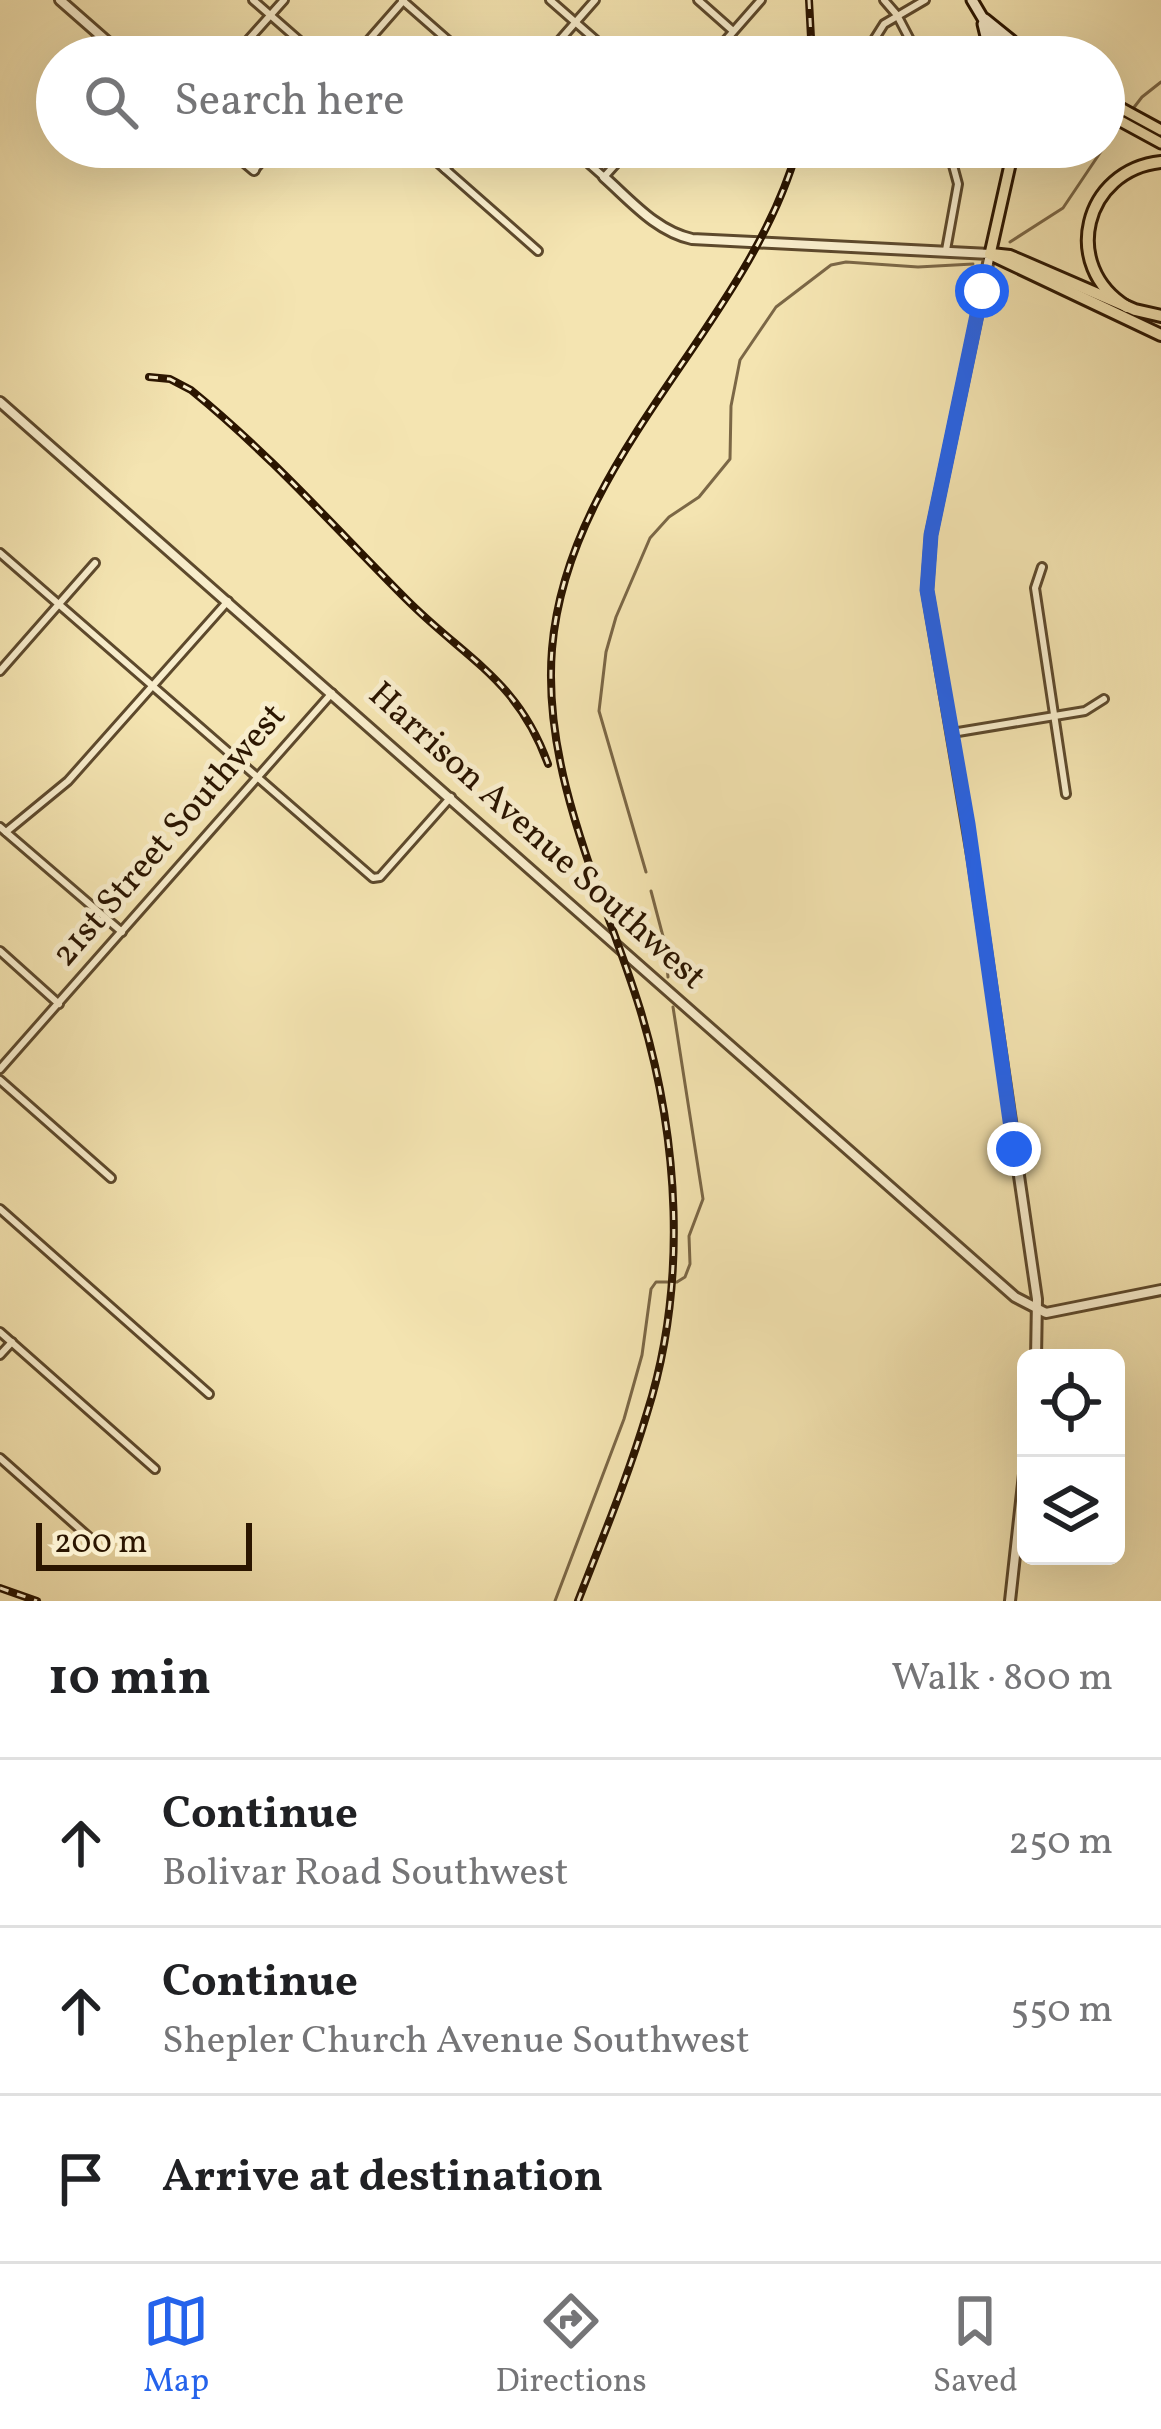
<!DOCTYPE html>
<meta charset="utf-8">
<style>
body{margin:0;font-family:Vollkorn,serif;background:#f2f2f2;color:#202124}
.controls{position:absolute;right:36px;bottom:36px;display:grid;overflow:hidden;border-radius:18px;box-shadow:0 12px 48px #0002}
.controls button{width:108px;height:108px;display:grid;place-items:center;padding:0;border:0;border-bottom:3px solid #e0e0e0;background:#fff;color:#202124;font:60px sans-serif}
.scale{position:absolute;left:36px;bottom:30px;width:216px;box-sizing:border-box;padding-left:12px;border:6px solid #2b1500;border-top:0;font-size:33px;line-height:42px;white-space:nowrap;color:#2b1500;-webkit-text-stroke:9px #f8edcc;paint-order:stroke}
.stop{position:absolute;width:36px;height:36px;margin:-27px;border:9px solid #2563eb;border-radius:50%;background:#fff}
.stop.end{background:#2563eb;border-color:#fff;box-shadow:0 3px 12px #0008}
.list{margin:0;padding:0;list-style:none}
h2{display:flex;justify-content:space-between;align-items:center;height:156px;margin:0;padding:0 48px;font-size:51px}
h2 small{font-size:39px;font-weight:400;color:#757577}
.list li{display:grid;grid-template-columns:78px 1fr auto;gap:36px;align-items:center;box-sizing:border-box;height:168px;padding:0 48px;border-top:3px solid #e0e0e0}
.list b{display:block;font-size:45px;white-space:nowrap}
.list p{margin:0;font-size:39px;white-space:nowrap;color:#757577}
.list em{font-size:39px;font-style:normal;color:#757577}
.icon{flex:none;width:66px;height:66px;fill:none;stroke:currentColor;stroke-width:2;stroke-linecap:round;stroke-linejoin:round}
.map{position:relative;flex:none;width:1161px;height:1601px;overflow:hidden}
.search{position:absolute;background:#fff;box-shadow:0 12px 48px #0002;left:36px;right:36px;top:36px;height:132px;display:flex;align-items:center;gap:30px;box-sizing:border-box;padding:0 42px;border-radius:66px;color:#757577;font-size:45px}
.sheet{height:660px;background:#fff}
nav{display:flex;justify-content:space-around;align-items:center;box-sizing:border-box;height:168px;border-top:3px solid #e0e0e0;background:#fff;font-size:33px;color:#757577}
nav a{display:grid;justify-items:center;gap:6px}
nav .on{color:#2563eb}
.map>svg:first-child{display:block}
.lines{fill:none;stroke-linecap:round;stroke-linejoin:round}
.stream{stroke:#7b6746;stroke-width:3}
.minor-casing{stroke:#5d492c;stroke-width:12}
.tertiary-casing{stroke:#5d492c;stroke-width:14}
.secondary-casing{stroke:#2b1500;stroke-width:15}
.primary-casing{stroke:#2b1500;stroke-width:15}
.motorway-casing{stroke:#2b1500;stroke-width:16}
.minor{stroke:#f8edcc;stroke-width:6}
.tertiary{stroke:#f8edcc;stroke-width:8}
.secondary{stroke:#f8edcc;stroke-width:9}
.primary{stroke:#f4e4b1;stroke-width:9}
.motorway{stroke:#f4e4b1;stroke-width:10}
.rail-casing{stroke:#2b1500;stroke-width:8}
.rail{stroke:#f8edcc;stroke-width:3;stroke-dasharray:9;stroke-linecap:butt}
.route{stroke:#2563eb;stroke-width:15}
.labels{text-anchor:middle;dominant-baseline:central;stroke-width:10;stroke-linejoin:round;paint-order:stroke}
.street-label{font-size:36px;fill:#2b1500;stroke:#f8edcc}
</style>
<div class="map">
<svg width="1161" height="1601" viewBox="0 0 1161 1601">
<rect width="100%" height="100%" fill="#f4e4b1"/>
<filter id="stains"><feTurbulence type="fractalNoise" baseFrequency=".00167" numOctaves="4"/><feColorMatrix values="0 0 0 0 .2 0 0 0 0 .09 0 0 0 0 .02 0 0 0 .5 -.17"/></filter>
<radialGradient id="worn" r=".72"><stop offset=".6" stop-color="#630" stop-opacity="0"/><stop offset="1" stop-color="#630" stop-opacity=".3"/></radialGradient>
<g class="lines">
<g class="stream">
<path d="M1105 145 1142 97 1161 82"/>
<path d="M1010 242 1063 208 1104 147"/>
<path d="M646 872 599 711 606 652 616 617 650 538 669 517 699 497 730 459 731 406 740 360 776 307 831 265 846 262 918 267 973 264"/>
<path d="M651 891 665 944 668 977"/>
<path d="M555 1601 624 1419 642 1355 651 1289 656 1282H677L685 1277 690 1264 689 1236 703 1199 673 1007"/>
</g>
<g class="minor-casing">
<g id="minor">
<path d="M253 0 318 57"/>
<path d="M402 0 467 57"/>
<path d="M550 0 615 57"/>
<path d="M698 0 733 31"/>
<path d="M884 0 897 15 919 57"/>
<path d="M872 43 884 24 925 0"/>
<path d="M233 57 284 0"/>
<path d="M354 57 404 0"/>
<path d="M545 57 595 0"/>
<path d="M711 57 761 0"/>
<path d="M420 147 538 251"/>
<path d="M570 147 604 177 631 147"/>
<path d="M445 169 464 147"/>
<path d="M254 170 274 147"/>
<path d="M946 250 958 184 948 147"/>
<path d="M0 553 373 878 380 877 451 797"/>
<path d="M1042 567 1035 588 1066 794"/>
<path d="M0 671 95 563"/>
<path d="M952 733 1085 711 1104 699"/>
<path d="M0 827 122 932"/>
<path d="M6 832 68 781 228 601"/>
<path d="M0 951 59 1004"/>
<path d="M0 1069 332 693"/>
<path d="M0 1080 111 1178"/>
<path d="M0 1209 209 1394"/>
<path d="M0 1332 155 1469"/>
<path d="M0 1355 12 1342"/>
<path d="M0 1458 90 1538"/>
</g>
</g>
<g class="tertiary-casing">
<g id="tertiary">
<path d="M60 0 125 57"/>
<path d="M227 147 254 170"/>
<path d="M604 177C631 201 656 231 692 239L990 254 931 535 927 590 973 861 1037 1299 1036 1358"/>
<path d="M0 402 1015 1297 1046 1313 1161 1290"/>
<path d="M1010 1601 1026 1456"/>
</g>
</g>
<g class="secondary-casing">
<g id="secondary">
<path d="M972 0 991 32 1017 57"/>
<path d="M985 19 1032 57"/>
<path d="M983 24 991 57"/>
</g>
</g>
<g class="primary-casing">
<g id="primary">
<path d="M1104 99 1161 130"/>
<path d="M1104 112 1161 143"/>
<path d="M990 254 1014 147"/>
</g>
</g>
<g class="motorway-casing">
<g id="motorway">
<path d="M990 254 1161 335"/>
<path d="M991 254 1010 256 1135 310 1161 316"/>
<path d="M1127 307C1060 266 1084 170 1161 162"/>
</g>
</g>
<use href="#minor" class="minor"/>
<use href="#tertiary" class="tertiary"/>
<use href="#secondary" class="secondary"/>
<use href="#primary" class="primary"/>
<use href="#motorway" class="motorway"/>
<g class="rail-casing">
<g id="rail">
<path d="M809 0 812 57"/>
<path d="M149 377 170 379 191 390C271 455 335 528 407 600 466 659 518 680 548 764"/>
<path d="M0 1588 37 1601"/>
<path d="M578 1601C602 1539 628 1477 647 1413 688 1284 679 1138 640 1009 604 893 542 774 552 649 568 456 747 328 798 147"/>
</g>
</g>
<use href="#rail" class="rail"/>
</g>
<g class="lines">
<path class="route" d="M982 291 931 535 927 590 968 824 1014 1149"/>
</g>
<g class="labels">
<g class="street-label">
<text transform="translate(170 836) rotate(-49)">21st Street Southwest</text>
<text transform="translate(536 837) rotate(42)">Harrison Avenue Southwest</text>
</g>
</g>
<rect width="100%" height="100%" filter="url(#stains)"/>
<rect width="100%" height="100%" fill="url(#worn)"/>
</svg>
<div class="controls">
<button><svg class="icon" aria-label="locate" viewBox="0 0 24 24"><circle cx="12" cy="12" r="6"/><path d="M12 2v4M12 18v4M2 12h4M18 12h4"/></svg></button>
<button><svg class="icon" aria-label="layers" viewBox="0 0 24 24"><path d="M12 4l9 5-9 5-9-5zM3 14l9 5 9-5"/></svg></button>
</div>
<div class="scale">200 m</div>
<div class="stop" style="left:982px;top:291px"></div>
<div class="stop end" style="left:1014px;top:1149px"></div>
<div class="search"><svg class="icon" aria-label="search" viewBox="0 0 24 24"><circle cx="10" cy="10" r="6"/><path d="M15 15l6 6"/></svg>Search here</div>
</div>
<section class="sheet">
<h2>10 min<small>Walk · 800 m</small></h2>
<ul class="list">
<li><svg class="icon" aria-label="ahead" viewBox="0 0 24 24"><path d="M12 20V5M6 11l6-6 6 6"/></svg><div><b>Continue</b><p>Bolivar Road Southwest</p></div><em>250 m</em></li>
<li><svg class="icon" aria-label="ahead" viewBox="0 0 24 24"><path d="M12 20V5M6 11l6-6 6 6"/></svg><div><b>Continue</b><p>Shepler Church Avenue Southwest</p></div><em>550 m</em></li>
<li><svg class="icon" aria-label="arrive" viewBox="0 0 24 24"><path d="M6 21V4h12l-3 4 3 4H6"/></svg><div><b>Arrive at destination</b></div></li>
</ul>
</section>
<nav>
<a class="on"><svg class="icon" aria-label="map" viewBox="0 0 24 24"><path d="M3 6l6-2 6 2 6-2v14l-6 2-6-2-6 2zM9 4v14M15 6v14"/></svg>Map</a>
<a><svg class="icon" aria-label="directions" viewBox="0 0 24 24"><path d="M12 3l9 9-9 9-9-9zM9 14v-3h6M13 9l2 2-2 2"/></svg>Directions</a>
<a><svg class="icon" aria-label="saved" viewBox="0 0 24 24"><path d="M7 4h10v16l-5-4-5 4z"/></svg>Saved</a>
</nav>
